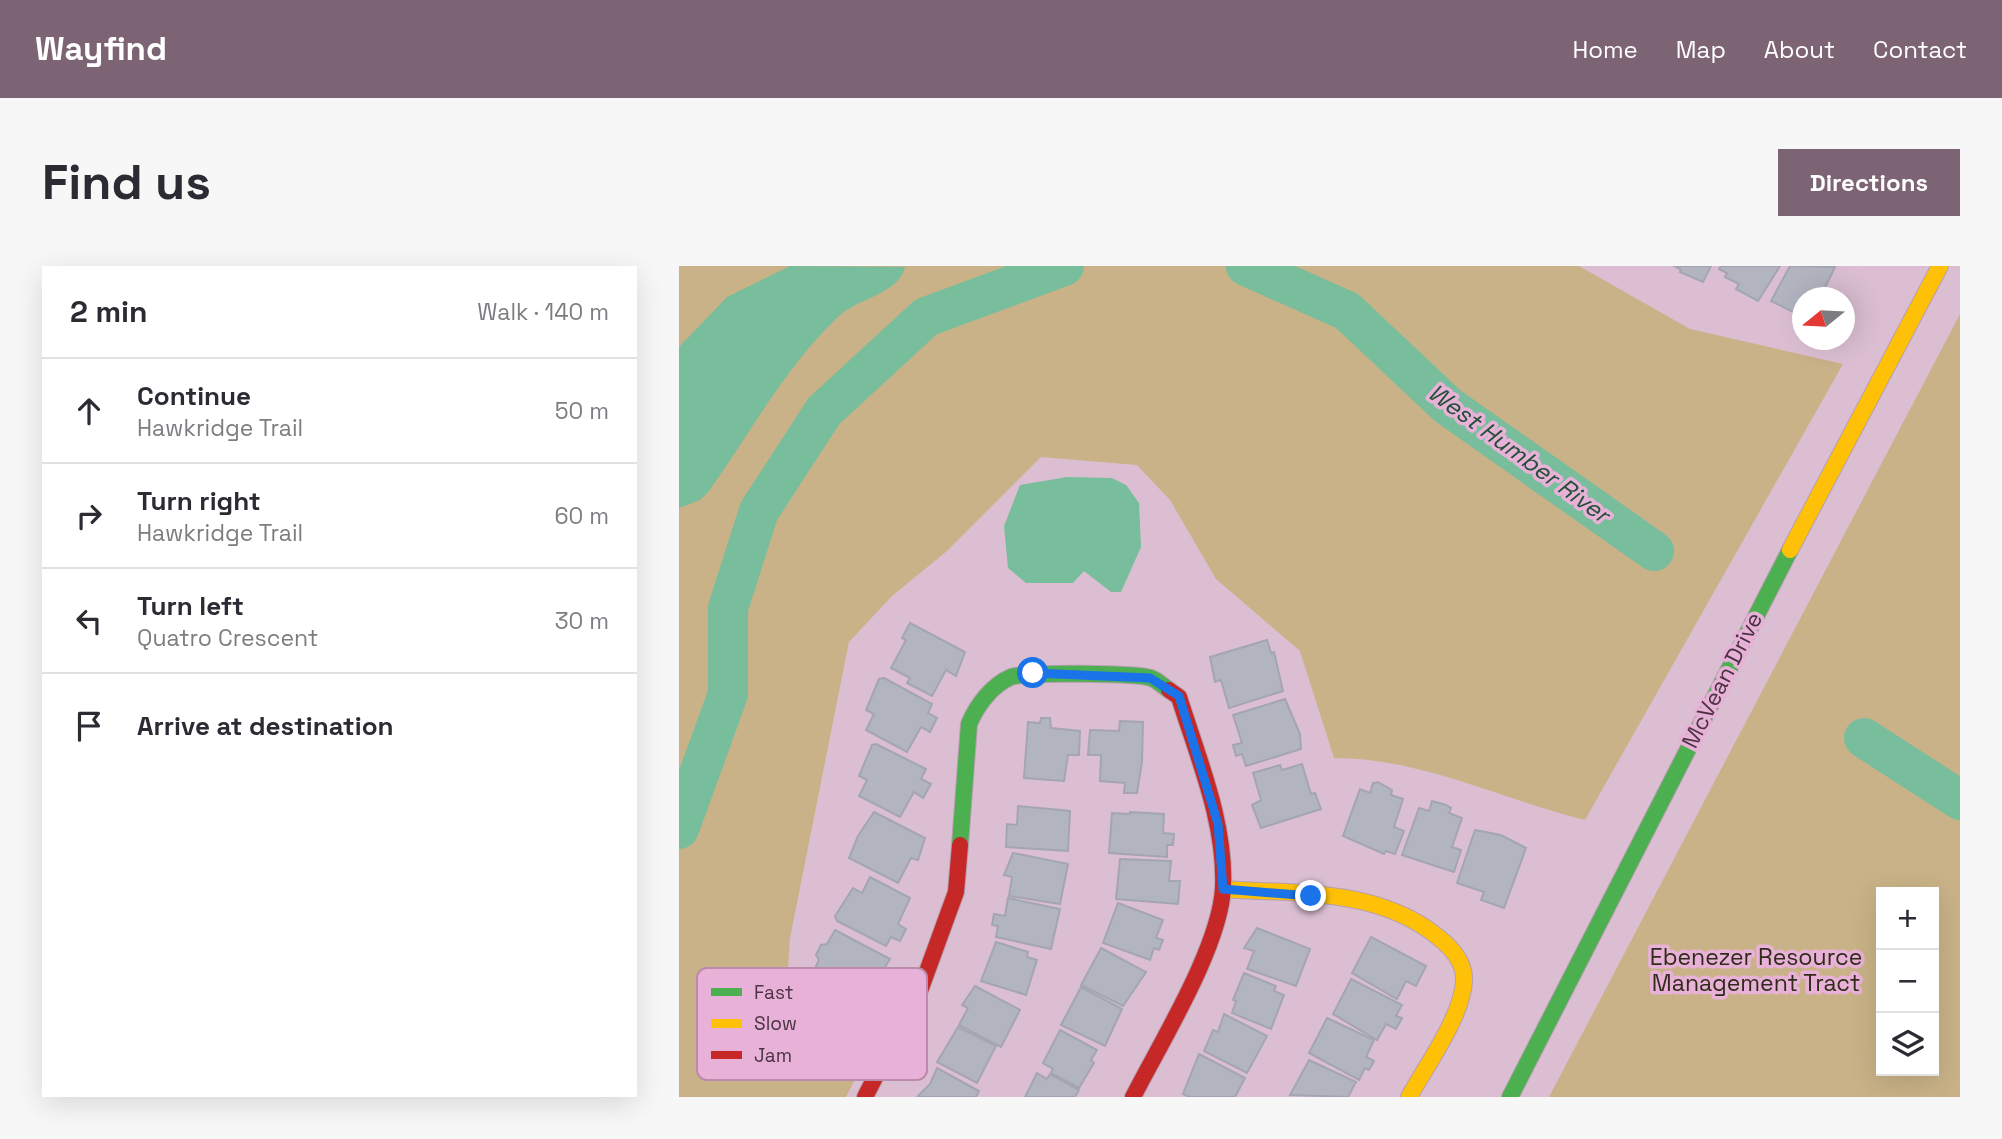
<!DOCTYPE html>
<meta charset="utf-8">
<style>
body{margin:0;font-family:"Space Grotesk",sans-serif;background:#f7f7f7;color:#2b2b33}
.controls{position:absolute;right:21px;bottom:21px;display:grid;overflow:hidden;border-radius:0px;box-shadow:0 7px 28px #0002}
.controls button{width:63px;height:63px;display:grid;place-items:center;padding:0;border:0;border-bottom:2px solid #e1e1e2;background:#fff;color:#2b2b33;font:35px sans-serif}
.compass{position:absolute;left:1113px;top:21px;width:63px;height:63px;border-radius:50%;background:#fff;box-shadow:0 7px 28px #0002;rotate:252deg}
.stop{position:absolute;width:21px;height:21px;margin:-16px;border:5px solid #1a73e8;border-radius:50%;background:#fff}
.stop.end{background:#1a73e8;border-color:#fff;box-shadow:0 2px 7px #0008}
.list{margin:0;padding:0;list-style:none}
h2{display:flex;justify-content:space-between;align-items:center;height:91px;margin:0;padding:0 28px;font-size:30px}
h2 small{font-size:23px;font-weight:400;color:#7c7c81}
.list li{display:grid;grid-template-columns:46px 1fr auto;gap:21px;align-items:center;box-sizing:border-box;height:105px;padding:0 28px;border-top:2px solid #e1e1e2}
.list b{display:block;font-size:26px;white-space:nowrap}
.list p{margin:0;font-size:23px;white-space:nowrap;color:#7c7c81}
.list em{font-size:23px;font-style:normal;color:#7c7c81}
.icon{flex:none;width:38px;height:38px;fill:none;stroke:currentColor;stroke-width:2;stroke-linecap:round;stroke-linejoin:round}
.map{position:relative;flex:none;width:1281px;height:831px;overflow:hidden;border-radius:0px}
header{display:flex;align-items:center;gap:42px;box-sizing:border-box;height:98px;padding:0 35px;background:#7d6475;color:#fff}
header strong{font-size:33px}
nav{display:flex;gap:38px;margin-inline-start:auto;font-size:24px}
.intro{display:flex;align-items:center;justify-content:space-between;box-sizing:border-box;height:168px;padding:0 42px}
h1{margin:0;font-size:49px}
.button{padding:18px 32px;border-radius:0px;background:#7d6475;color:#fff;font-size:24px;font-weight:700}
main{display:flex;gap:42px;padding:0 42px}
aside{flex:1;background:#fff;border-radius:0px;box-shadow:0 7px 28px #0002}
.map>svg:first-child{display:block}
.green{fill:#c9b287;fill-rule:evenodd}
.water{fill:#78bd9c}
.lines{fill:none;stroke-linecap:round;stroke-linejoin:round}
.river{stroke:#78bd9c;stroke-width:40}
.building{fill:#b2b4c0;stroke:#a4a5b3;stroke-width:2}
.fast-casing{stroke:#b69faf;stroke-width:18}
.slow-casing{stroke:#b69faf;stroke-width:18}
.jam-casing{stroke:#b69faf;stroke-width:18}
.fast{stroke:#4caf50;stroke-width:16}
.slow{stroke:#ffc107;stroke-width:16}
.jam{stroke:#c62828;stroke-width:16}
.route{stroke:#1a73e8;stroke-width:9}
.labels{text-anchor:middle;dominant-baseline:central;stroke-width:7;stroke-linejoin:round;paint-order:stroke}
.street-label{font-size:23px;fill:#4a3443;stroke:#e8b1d7}
.park-label{font-size:23px;fill:#2f2b18;stroke:#e8b1d7}
.water-label{font-size:24px;font-style:italic;fill:#224f37;stroke:#e8b1d7}
.key{fill:#e8b1d7;stroke:#b98cab;stroke-width:2}
.key-label{font-size:19px;fill:#4a3443}
</style>
<header>
<strong>Wayfind</strong>
<nav><a>Home</a><a>Map</a><a>About</a><a>Contact</a></nav>
</header>
<div class="intro"><h1>Find us</h1><a class="button">Directions</a></div>
<main>
<aside>
<h2>2 min<small>Walk · 140 m</small></h2>
<ul class="list">
<li><svg class="icon" aria-label="ahead" viewBox="0 0 24 24"><path d="M12 20V5M6 11l6-6 6 6"/></svg><div><b>Continue</b><p>Hawkridge Trail</p></div><em>50 m</em></li>
<li><svg class="icon" aria-label="right" viewBox="0 0 24 24"><path d="M7 20v-9h11M14 6l5 5-5 5"/></svg><div><b>Turn right</b><p>Hawkridge Trail</p></div><em>60 m</em></li>
<li><svg class="icon" aria-label="left" viewBox="0 0 24 24"><path d="M17 20v-9H6M10 6l-5 5 5 5"/></svg><div><b>Turn left</b><p>Quatro Crescent</p></div><em>30 m</em></li>
<li><svg class="icon" aria-label="arrive" viewBox="0 0 24 24"><path d="M6 21V4h12l-3 4 3 4H6"/></svg><div><b>Arrive at destination</b></div></li>
</ul>
</aside>
<div class="map">
<svg width="1281" height="831" viewBox="0 0 1281 831">
<rect width="100%" height="100%" fill="#dbbed2"/>
<g class="green">
<path d="M0 0H900L1011 63 1164 98 906 554C822 533 742 492 655 492L621 385 537 313 491 234 458 199 362 191 268 285 213 330 170 376 111 672 109 703 206 755 167 831H0Z"/>
<path d="M1281 48V831H870ZM1255 626V805H1202V626Z"/>
</g>
<g class="water">
<path d="M111 0 226 1C219 29 178 32 159 51 106 101 72 166 30 225L21 234 0 242V81L48 31Z"/>
<path d="M388 211 433 212 447 219 460 237 462 281 442 326H432L405 305 394 317H347L329 302 325 260 341 219Z"/>
</g>
<g class="lines">
<g class="river">
<path d="M567 0 668 45 769 140 975 285"/>
<path d="M1185 472 1281 534"/>
<path d="M0 563 49 428V342L80 245 145 145 247 51 385 0"/>
</g>
</g>
<g class="building">
<path d="M995 0H1032L1024 16 1001 6 1002 4Z"/>
<path d="M1042 0H1101L1079 35 1057 23 1060 18 1046 11 1048 7 1040 3Z"/>
<path d="M1111 0 1156 1 1141 32H1124V51L1092 35Z"/>
<path d="M231 357 286 386 277 410 267 404 253 430 228 417 231 412 212 402 227 374 223 372Z"/>
<path d="M588 374 592 387 595 386 604 425 550 442 542 414 536 416 531 391Z"/>
<path d="M205 412 253 438 249 447 258 452 251 466 242 461 228 486 187 464 195 448 187 444 200 413Z"/>
<path d="M606 433 621 468 622 483 567 500 563 488 557 490 554 479 563 477 554 449Z"/>
<path d="M362 452H371L372 462 401 465 400 489H389L385 515 345 512 349 456 361 457Z"/>
<path d="M441 455 464 456 463 496 458 527H445L446 517 421 515 422 489H409L411 464 440 465Z"/>
<path d="M197 478 247 503 242 513 252 518 244 532 235 526 221 551 180 530 188 514 180 510 193 479Z"/>
<path d="M623 498 632 528 636 527 642 543 582 562 573 539 582 534 574 507 601 499 603 504Z"/>
<path d="M699 516 713 524 712 529 724 533 715 561 725 565 716 588 707 585 705 588 664 570 681 523 691 527 694 517Z"/>
<path d="M753 535 767 539 772 542 770 547 783 552 773 581 782 584 775 606 723 589 740 542 750 545Z"/>
<path d="M339 540 391 545 389 585 327 581 328 558 338 559Z"/>
<path d="M195 546 246 572 239 594 232 592 219 617 170 592 179 570Z"/>
<path d="M451 546 485 548 484 567 495 568 494 579H488V591L430 587 433 547 451 548Z"/>
<path d="M796 564 822 569 847 582 825 642 802 634 805 626 778 617Z"/>
<path d="M334 587 389 598 381 638 330 630 333 611 325 609Z"/>
<path d="M441 593 492 595 490 615H501L499 638 437 633Z"/>
<path d="M191 611 231 632 219 658 227 663 221 675 212 671 207 680 158 655 156 650 174 622 183 627Z"/>
<path d="M329 632 381 643 372 683 317 671 319 660 313 659 315 648 326 650Z"/>
<path d="M439 637 484 654 477 672 484 674 480 684 475 682 471 694 424 677Z"/>
<path d="M578 662 631 683 617 720 568 703 575 685 565 682Z"/>
<path d="M156 664 211 693 189 729 137 700 140 694 137 689 142 679 148 678Z"/>
<path d="M692 671 747 700 737 720 727 715 718 733 673 707Z"/>
<path d="M317 676 349 686 348 691 358 694 347 729 302 715Z"/>
<path d="M422 682 467 706 444 740 402 719Z"/>
<path d="M565 707 597 720 595 725 605 729 592 763 553 747 557 735 554 734Z"/>
<path d="M672 713 723 739 717 750 723 752 717 763 707 758 698 774 654 748Z"/>
<path d="M296 720 341 744 322 781 280 759 289 742 283 739Z"/>
<path d="M402 721 443 743 426 780 382 759Z"/>
<path d="M545 748 588 770 568 807 525 785 534 764 539 766Z"/>
<path d="M648 752 695 774 687 791 695 795 690 804 686 802 680 814 630 787Z"/>
<path d="M279 761 317 780 298 817 258 796Z"/>
<path d="M381 764 418 784 412 794 415 797 400 822 372 807 374 803 364 797Z"/>
<path d="M520 788 566 812 556 831H510L504 828Z"/>
<path d="M630 794 677 816 669 831 611 829Z"/>
<path d="M258 802 300 825 297 831H238L251 818Z"/>
<path d="M358 807 368 813 371 808 400 824 396 831H346Z"/>
</g>
<g class="lines">
<g class="fast-casing">
<g id="fast">
<path d="M281 579 290 458C298 439 313 419 332 411 346 406 458 407 472 412 478 414 484 420 490 424"/>
<path d="M831 831 1111 284"/>
</g>
</g>
<g class="slow-casing">
<g id="slow">
<path d="M1111 284 1261 0"/>
<path d="M544 623C617 628 699 622 759 671 773 682 786 697 785 715 783 751 747 800 730 831"/>
</g>
</g>
<g class="jam-casing">
<g id="jam">
<path d="M186 831 242 722 277 626 281 579"/>
<path d="M454 831C482 776 541 681 544 622 547 557 519 492 500 431L490 424"/>
</g>
</g>
<use href="#fast" class="fast"/>
<use href="#slow" class="slow"/>
<use href="#jam" class="jam"/>
</g>
<g class="lines">
<path class="route" d="M354 407 471 412 500 430 539 558 544 623 632 630"/>
</g>
<g class="labels">
<g class="street-label">
<text transform="translate(1043 414) rotate(-63)">McVean Drive</text>
</g>
<g class="park-label">
<text x="1077" y="691">Ebenezer Resource<tspan x="1077" dy="26">Management Tract</tspan></text>
</g>
<g class="water-label">
<text transform="translate(840 187) rotate(36)">West Humber River</text>
</g>
</g>
<rect x="18" y="702" width="230" height="112" rx="10" class="key"/>
<rect x="32" y="722" width="31" height="8" fill="#4caf50"/>
<rect x="32" y="753" width="31" height="9" fill="#ffc107"/>
<rect x="32" y="785" width="31" height="8" fill="#c62828"/>
<g class="key-label">
<text x="75" y="733">Fast</text>
<text x="75" y="764">Slow</text>
<text x="75" y="796">Jam</text>
</g>
</svg>
<div class="controls">
<button>+</button>
<button>−</button>
<button><svg class="icon" aria-label="layers" viewBox="0 0 24 24"><path d="M12 4l9 5-9 5-9-5zM3 14l9 5 9-5"/></svg></button>
</div>
<svg class="compass" viewBox="-18 -18 36 36"><path d="M0-13l5 13h-10z" fill="#e53935"/><path d="M0 13l5-13h-10z" fill="#7c7c81"/></svg>
<div class="stop" style="left:354px;top:407px"></div>
<div class="stop end" style="left:632px;top:630px"></div>
</div>
</main>
